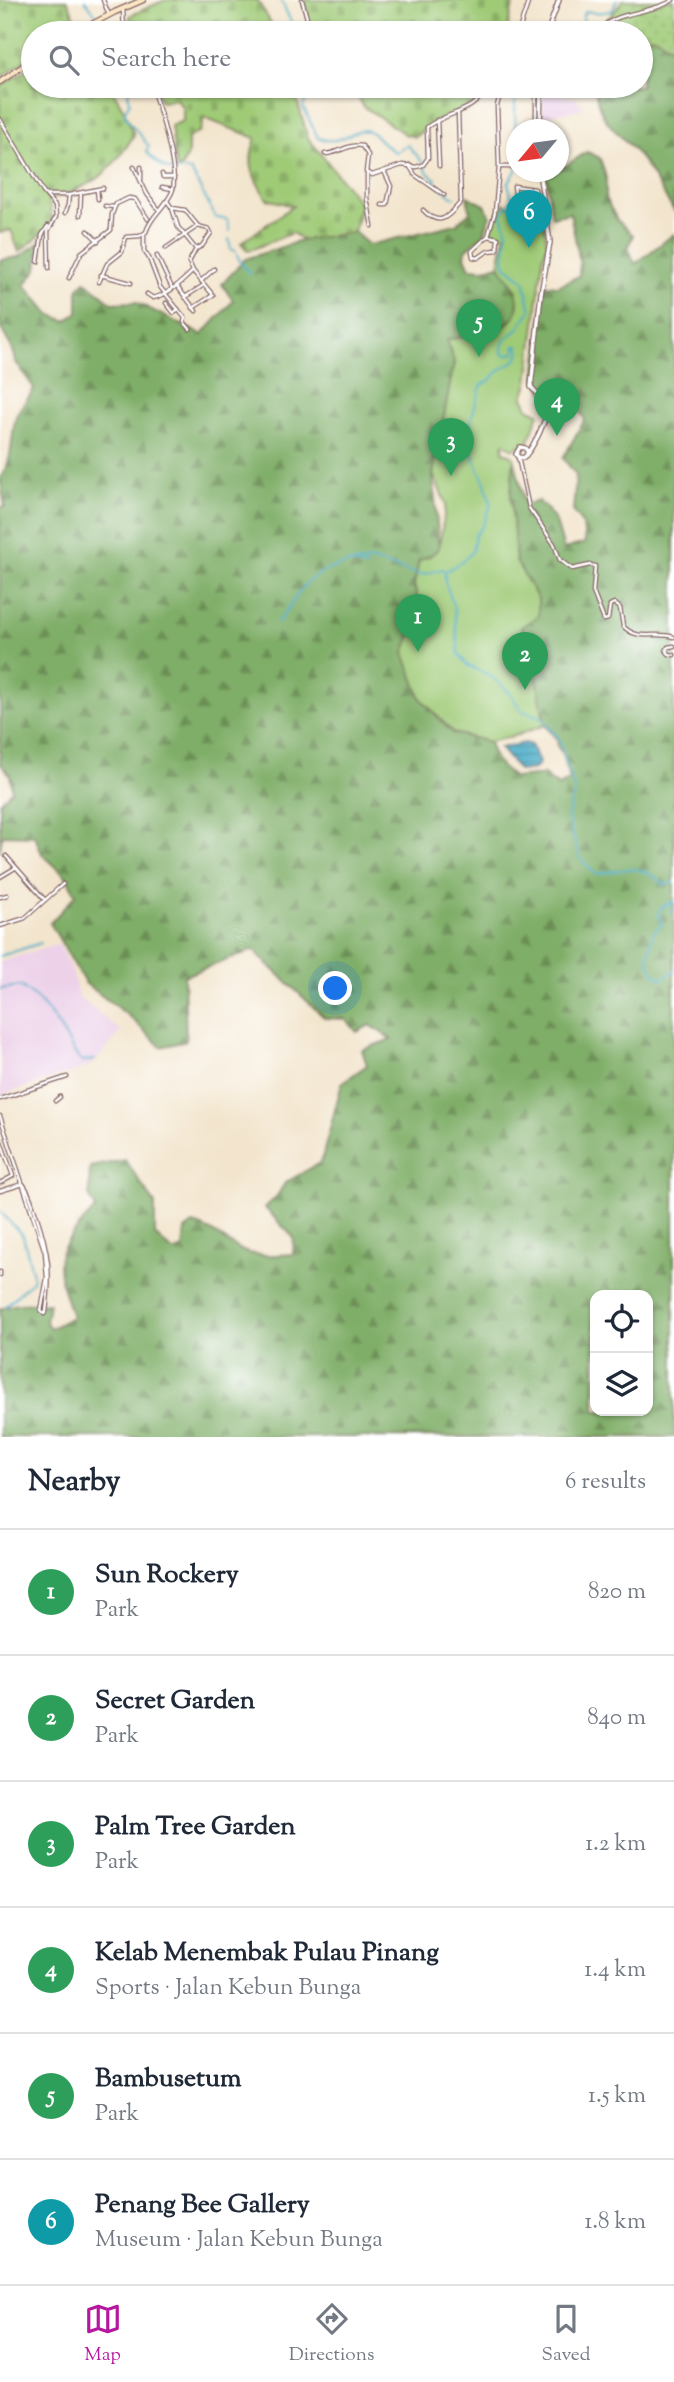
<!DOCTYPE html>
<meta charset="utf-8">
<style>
body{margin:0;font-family:"Sorts Mill Goudy",serif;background:#f6f6f7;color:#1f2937}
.controls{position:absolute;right:21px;bottom:21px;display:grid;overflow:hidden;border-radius:14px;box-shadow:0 2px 5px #0004}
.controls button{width:63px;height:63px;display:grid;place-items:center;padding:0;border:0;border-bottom:2px solid #e0e1e3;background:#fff;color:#1f2937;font:35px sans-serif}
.compass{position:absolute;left:506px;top:119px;width:63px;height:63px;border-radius:50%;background:#fff;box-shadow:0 2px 5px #0004;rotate:241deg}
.you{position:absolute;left:336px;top:989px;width:24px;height:24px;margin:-18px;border:5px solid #fff;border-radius:50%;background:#1a73e8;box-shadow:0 0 0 10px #1a73e833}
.badge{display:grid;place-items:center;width:46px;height:46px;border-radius:50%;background:#b5179e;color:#fff;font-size:23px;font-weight:700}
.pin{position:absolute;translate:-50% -58px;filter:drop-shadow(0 2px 4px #0008)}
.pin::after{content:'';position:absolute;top:37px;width:24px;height:21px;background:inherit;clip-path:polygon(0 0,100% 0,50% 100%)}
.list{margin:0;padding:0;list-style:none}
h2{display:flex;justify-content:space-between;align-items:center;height:91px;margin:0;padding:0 28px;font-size:30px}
h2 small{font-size:23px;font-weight:400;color:#747a83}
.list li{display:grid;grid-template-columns:46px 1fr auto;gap:21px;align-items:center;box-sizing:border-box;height:126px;padding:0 28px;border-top:2px solid #e0e1e3}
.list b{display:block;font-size:26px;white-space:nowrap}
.list p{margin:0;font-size:23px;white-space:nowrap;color:#747a83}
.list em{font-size:23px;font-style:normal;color:#747a83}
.icon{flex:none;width:38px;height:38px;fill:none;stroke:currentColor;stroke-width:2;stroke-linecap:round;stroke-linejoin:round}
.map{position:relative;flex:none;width:674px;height:1437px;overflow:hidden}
.search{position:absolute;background:#fff;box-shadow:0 2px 5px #0004;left:21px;right:21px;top:21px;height:77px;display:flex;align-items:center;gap:18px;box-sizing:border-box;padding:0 24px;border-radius:38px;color:#747a83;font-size:26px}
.sheet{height:847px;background:#fff}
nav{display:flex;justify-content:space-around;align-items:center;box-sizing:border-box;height:98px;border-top:2px solid #e0e1e3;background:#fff;font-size:19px;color:#747a83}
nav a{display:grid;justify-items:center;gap:4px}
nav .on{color:#b5179e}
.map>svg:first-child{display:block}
.built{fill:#edd1e9}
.green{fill:#9fca76;stroke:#747450;stroke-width:2}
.forest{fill:url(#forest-firs);stroke:#646649;stroke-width:2;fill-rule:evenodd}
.cemetery{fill:url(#cemetery-stones);stroke:#747450;stroke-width:2}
.park{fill:url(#park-dots);stroke:#747450;stroke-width:2}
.water{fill:url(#water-rules);stroke:#486578;stroke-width:2}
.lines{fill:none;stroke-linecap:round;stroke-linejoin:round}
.stream{stroke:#46abc6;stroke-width:2}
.minor-casing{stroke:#856464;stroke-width:5}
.tertiary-casing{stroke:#856464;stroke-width:6}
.secondary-casing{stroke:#856464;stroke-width:7}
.minor{stroke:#fff;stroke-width:2.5}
.tertiary{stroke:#fff;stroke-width:3.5}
.secondary{stroke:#fbe6c4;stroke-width:4.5}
</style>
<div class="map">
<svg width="674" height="1437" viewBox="0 0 674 1437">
<defs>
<pattern id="forest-firs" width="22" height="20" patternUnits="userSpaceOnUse" patternTransform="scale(1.75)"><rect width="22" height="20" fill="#7fae67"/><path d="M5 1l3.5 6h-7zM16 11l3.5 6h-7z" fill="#6a8d55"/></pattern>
<pattern id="cemetery-stones" width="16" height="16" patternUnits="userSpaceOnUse" patternTransform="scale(1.75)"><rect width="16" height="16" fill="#9fca76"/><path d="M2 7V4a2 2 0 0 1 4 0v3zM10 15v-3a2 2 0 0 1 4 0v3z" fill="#8aad66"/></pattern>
<pattern id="park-dots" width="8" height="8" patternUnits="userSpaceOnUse" patternTransform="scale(1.75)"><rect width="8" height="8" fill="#9fca76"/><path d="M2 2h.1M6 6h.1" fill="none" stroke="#8aad66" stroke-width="1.8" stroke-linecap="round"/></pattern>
<pattern id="water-rules" width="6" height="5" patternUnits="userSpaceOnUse" patternTransform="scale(1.75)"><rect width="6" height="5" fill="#46abc6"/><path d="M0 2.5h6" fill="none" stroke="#3c8ba1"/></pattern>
</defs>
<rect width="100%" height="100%" fill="#fff"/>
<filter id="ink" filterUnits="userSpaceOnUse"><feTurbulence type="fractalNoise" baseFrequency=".0143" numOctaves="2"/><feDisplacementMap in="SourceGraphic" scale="14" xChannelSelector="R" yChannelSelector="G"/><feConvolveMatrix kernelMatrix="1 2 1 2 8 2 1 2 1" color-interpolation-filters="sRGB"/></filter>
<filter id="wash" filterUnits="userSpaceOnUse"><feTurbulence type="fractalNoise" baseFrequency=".00686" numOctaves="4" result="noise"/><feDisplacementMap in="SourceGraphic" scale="28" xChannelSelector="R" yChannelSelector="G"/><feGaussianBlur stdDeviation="1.57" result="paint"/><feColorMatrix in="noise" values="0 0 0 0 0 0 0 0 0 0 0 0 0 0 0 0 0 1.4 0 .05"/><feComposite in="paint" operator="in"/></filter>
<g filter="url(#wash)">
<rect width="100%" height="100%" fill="#f3e5cd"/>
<g class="built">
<path d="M543 92 576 98 583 108 542 117Z"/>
<path d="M59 944 73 974 78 997 121 1031 96 1061 87 1067 1 1095 0 962Z"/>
</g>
<path class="green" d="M504 203 507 206 542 212 547 244 543 258 528 383 523 397 528 408 539 413 527 446 521 445 513 449 504 443 503 452 510 454 514 458 511 494 516 561 538 599V616L521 628 532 649 545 725 517 735 489 742 454 733 421 699 403 653 420 612 414 584 419 560 430 556 439 548 446 504 433 474 454 362 447 340C464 337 480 331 497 333L517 291 499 265 505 235 491 232 494 220Z"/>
<g class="forest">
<path d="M654 23 662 40 674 49V211C662 193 652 172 638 155 616 128 598 123 595 86H641V33Z"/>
<path d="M587 152 600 158 606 178V199L617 220 633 235 628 248 635 264 674 234V1437H0V1309L17 1304 49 1303 46 1322 50 1329 72 1317C67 1300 56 1275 60 1257 63 1242 85 1220 96 1208L89 1195 90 1167 125 1160 155 1204V1235L174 1252 183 1248 185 1230 193 1224C212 1228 225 1243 243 1251 257 1257 278 1255 293 1254L294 1238 265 1208 277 1196 285 1183 321 1162 342 1083 367 1065 362 1050 391 1039 370 1025 357 1032 345 1019 325 1018 253 950 184 976 186 1041 161 1047 130 1017 85 983 50 923 76 895 65 875 42 854 35 836 2 835 0 851V802L12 790 10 775 0 763V507H5L0 478C14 460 10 439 16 417 18 408 30 398 34 388L16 362 13 350 0 327V260L19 257 40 242 37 269 25 285 49 314 66 321 78 312V289L85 281 112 303 136 302 202 335 233 301 222 284 245 259 303 240 354 232 369 245 456 224 470 212 467 196 485 205 490 215 484 235 466 250 465 257 470 268 484 269 499 265C510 281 525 296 514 317 510 322 502 328 497 333 480 331 464 337 447 340L454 362 433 474 439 548 430 556 419 560 414 585 420 612 404 653 421 699 453 733 489 742C494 760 499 767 515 778L544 775 558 786 570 780 563 754 557 746 558 741 545 725 532 649 521 627 538 616V599L516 561 511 494 514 458 525 505 539 501 542 506 544 505 556 522 564 549 585 543 583 525 573 511 576 475 563 458 585 419 573 401 553 405 535 379 545 285 558 286 579 276 580 262 570 213 552 217 546 178ZM595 1295H648V1411H595Z"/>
</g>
<g class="cemetery">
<path d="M0 0H67L79 27 69 33H33V55L0 78Z"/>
<path d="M165 0H257L277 33H129L127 24 131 15Z"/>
<path d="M304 0H510L513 5 506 33H312Z"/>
<path d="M33 65V86H110L124 110 134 135C109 176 93 186 48 200L54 224 19 252 11 230 0 233V87Z"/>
<path d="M155 86H293L308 138 361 204 354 232 303 240 292 233 248 251 241 243 293 206 267 199C253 178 246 164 256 138L204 118 200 131 188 138V154L181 168H176L171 126 183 121V108L176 99 161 102Z"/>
<path d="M351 86H487C476 115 460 108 438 120 429 124 422 131 415 137L405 134 363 106Z"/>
</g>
<path class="park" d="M622 0H674V49L657 37 641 35V33H595C603 20 616 14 622 0Z"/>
<path class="water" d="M525 743 531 745 539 763 534 769 519 771 500 748Z"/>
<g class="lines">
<g class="stream">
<path d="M85 0 97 16"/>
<path d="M281 0 296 33"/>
<path d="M100 24 104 33"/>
<path d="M584 33 583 14 587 11 596 13 612 11 617 0"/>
<path d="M131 86 128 94 130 102 125 110V116L147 144 149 146 146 151C153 159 163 170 173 170 180 171 184 169 191 171L216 218 227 219 230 231"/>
<path d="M311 86 303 107 318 138C343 147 353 126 368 131 380 135 384 148 396 152L408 145C412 151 417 155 421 160 427 170 426 174 436 179L434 182 455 198"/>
<path d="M517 86 515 104 516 171 508 183 512 199 502 214 507 233 504 260 506 266 524 280 531 311C527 315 520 326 517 330 509 338 501 338 502 353L506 355 515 353V346H518C524 362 508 363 499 371 492 378 491 381 481 386L471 419 469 446 485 483 491 505 482 527 475 535 472 552 462 561 445 572V581L454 608 459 654 467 665 491 676 510 693 522 711 541 717 559 739 575 792 570 805 568 818 571 830 580 858 595 874C627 871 635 860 664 884L674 883"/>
<path d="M229 239 231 250H235L241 263 250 274"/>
<path d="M352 563 365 567 367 566"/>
<path d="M277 623C287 611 294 599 303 587 319 568 345 563 367 562L369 560 421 575 442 569 444 570"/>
<path d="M674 901 662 907 658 913 662 924 653 933C648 951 643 968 662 979L674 971"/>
<path d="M670 914 672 904"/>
<path d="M0 956 41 943"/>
<path d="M0 989 20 986C48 1003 62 1031 78 1058L82 1061 95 1060"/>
<path d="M0 1211 23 1236 33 1275 32 1281 6 1306"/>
</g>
</g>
</g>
<g filter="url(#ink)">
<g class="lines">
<g class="minor-casing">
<g id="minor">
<path d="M103 0 109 15"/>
<path d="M302 0 311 33"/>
<path d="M123 9 124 33"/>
<path d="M518 33 529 0"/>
<path d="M598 33C611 10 651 15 673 0"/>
<path d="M0 119 43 192 55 206 56 217 48 231 49 268"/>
<path d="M437 120 439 166"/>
<path d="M536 130V86"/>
<path d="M325 154C338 154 349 143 362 146L368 155 366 172 372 175 402 165 416 167 423 165 428 158 427 127C450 110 473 115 488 86"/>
<path d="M409 165 415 175 444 195"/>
<path d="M134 167 147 194 159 210"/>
<path d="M141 167V179"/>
<path d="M499 167H516"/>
<path d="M367 173V198L372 226"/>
<path d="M162 174 163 177H174"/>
<path d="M162 187 173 189"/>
<path d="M97 190 98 199"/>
<path d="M48 195H69L103 188"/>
<path d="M167 201 172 208 178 227 195 248"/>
<path d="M382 205H387L391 186 384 171"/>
<path d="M105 206 114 207"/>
<path d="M172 208 185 210 198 226 209 229 211 233 202 246 196 249 189 262 193 271 213 295 193 308"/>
<path d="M423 210C440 228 448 217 461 202L458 113"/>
<path d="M539 210 517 207 514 186 535 189 539 210H545"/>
<path d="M65 213 68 205 69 195"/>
<path d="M80 215 81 193"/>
<path d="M88 231 98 241"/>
<path d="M144 235V251L149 258 160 287 185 318 184 322 190 329"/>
<path d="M488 236 495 212 499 167 497 106 502 86"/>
<path d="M488 236 498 238 497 250 488 251 478 258 473 257 472 251Z"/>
<path d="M166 248 198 226"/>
<path d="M157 256 172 288"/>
<path d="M38 262 42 235 48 226"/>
<path d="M101 275 131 283"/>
<path d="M69 278 81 253 111 230 112 214 116 204 129 198 135 199 148 219"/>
<path d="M201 281 214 269"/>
<path d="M99 282 107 264 122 252 126 237 140 236 146 232C151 215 165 208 172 192 180 173 159 107 151 86"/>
<path d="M177 286 196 311"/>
<path d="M147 294 153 298C168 295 182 282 193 271"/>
<path d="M185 297 204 285"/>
<path d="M166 303 174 313 178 309"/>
<path d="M518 457 529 508 554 544 560 560 572 569 590 565 595 566 593 592 604 620 608 619 610 605 614 603 620 608 623 626C638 642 655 631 674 637"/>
<path d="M674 646 668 647 666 650 669 654 674 655"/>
<path d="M6 856 45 900"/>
<path d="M0 877 15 868"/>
<path d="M0 897 7 895"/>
<path d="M0 926 25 918 63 884"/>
<path d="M0 1099 67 1077"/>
<path d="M55 1101 60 1097"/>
<path d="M0 1116 45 1252 47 1278 41 1311 44 1314 46 1312C51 1272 49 1253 36 1214 32 1204 30 1192 23 1184"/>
<path d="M0 1139 13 1176 0 1183"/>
<path d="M0 1191 23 1184"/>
<path d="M0 1272V1275"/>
</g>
</g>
<g class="tertiary-casing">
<g id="tertiary">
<path d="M547 33 559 0"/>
<path d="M540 130 541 86"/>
<path d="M527 451 525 448 520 447 516 454 518 457 524 458C536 443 541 430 549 409L546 402 531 387 541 294 550 242 539 172"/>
</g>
</g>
<g class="secondary-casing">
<g id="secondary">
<path d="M75 33 115 12 143 0"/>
<path d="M0 82 33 59"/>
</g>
</g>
<use href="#minor" class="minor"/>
<use href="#tertiary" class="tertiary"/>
<use href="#secondary" class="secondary"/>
</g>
</g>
</svg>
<div class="controls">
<button><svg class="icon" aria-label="locate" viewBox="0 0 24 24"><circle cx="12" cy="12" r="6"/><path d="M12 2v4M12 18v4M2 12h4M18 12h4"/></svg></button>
<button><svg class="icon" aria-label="layers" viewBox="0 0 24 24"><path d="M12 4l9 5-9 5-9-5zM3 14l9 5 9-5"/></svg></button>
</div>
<svg class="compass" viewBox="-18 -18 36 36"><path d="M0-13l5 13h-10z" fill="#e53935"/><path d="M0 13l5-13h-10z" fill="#747a83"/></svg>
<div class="you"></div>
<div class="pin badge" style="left:418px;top:652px;background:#2e9e5b">1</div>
<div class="pin badge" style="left:525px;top:690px;background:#2e9e5b">2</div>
<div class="pin badge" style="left:451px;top:476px;background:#2e9e5b">3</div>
<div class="pin badge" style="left:557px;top:436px;background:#2e9e5b">4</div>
<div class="pin badge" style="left:479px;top:357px;background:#2e9e5b">5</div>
<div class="pin badge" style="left:529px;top:248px;background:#0f9aa8">6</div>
<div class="search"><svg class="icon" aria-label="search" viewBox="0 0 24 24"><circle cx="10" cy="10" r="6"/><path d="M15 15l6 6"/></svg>Search here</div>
</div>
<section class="sheet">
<h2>Nearby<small>6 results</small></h2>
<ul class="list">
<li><span class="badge" style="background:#2e9e5b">1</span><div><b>Sun Rockery</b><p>Park</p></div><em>820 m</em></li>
<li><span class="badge" style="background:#2e9e5b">2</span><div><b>Secret Garden</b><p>Park</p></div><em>840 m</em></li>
<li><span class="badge" style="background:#2e9e5b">3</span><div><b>Palm Tree Garden</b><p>Park</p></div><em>1.2 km</em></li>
<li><span class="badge" style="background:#2e9e5b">4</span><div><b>Kelab Menembak Pulau Pinang</b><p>Sports · Jalan Kebun Bunga</p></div><em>1.4 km</em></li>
<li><span class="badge" style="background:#2e9e5b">5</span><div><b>Bambusetum</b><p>Park</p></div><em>1.5 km</em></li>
<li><span class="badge" style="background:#0f9aa8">6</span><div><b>Penang Bee Gallery</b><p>Museum · Jalan Kebun Bunga</p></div><em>1.8 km</em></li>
</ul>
</section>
<nav>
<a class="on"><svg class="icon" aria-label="map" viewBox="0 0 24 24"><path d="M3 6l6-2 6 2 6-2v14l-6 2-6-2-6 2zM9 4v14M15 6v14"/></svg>Map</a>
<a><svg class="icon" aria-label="directions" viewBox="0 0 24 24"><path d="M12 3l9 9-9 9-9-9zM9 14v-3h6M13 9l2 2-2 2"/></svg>Directions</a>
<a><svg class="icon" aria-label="saved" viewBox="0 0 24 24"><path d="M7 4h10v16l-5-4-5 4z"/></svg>Saved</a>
</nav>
